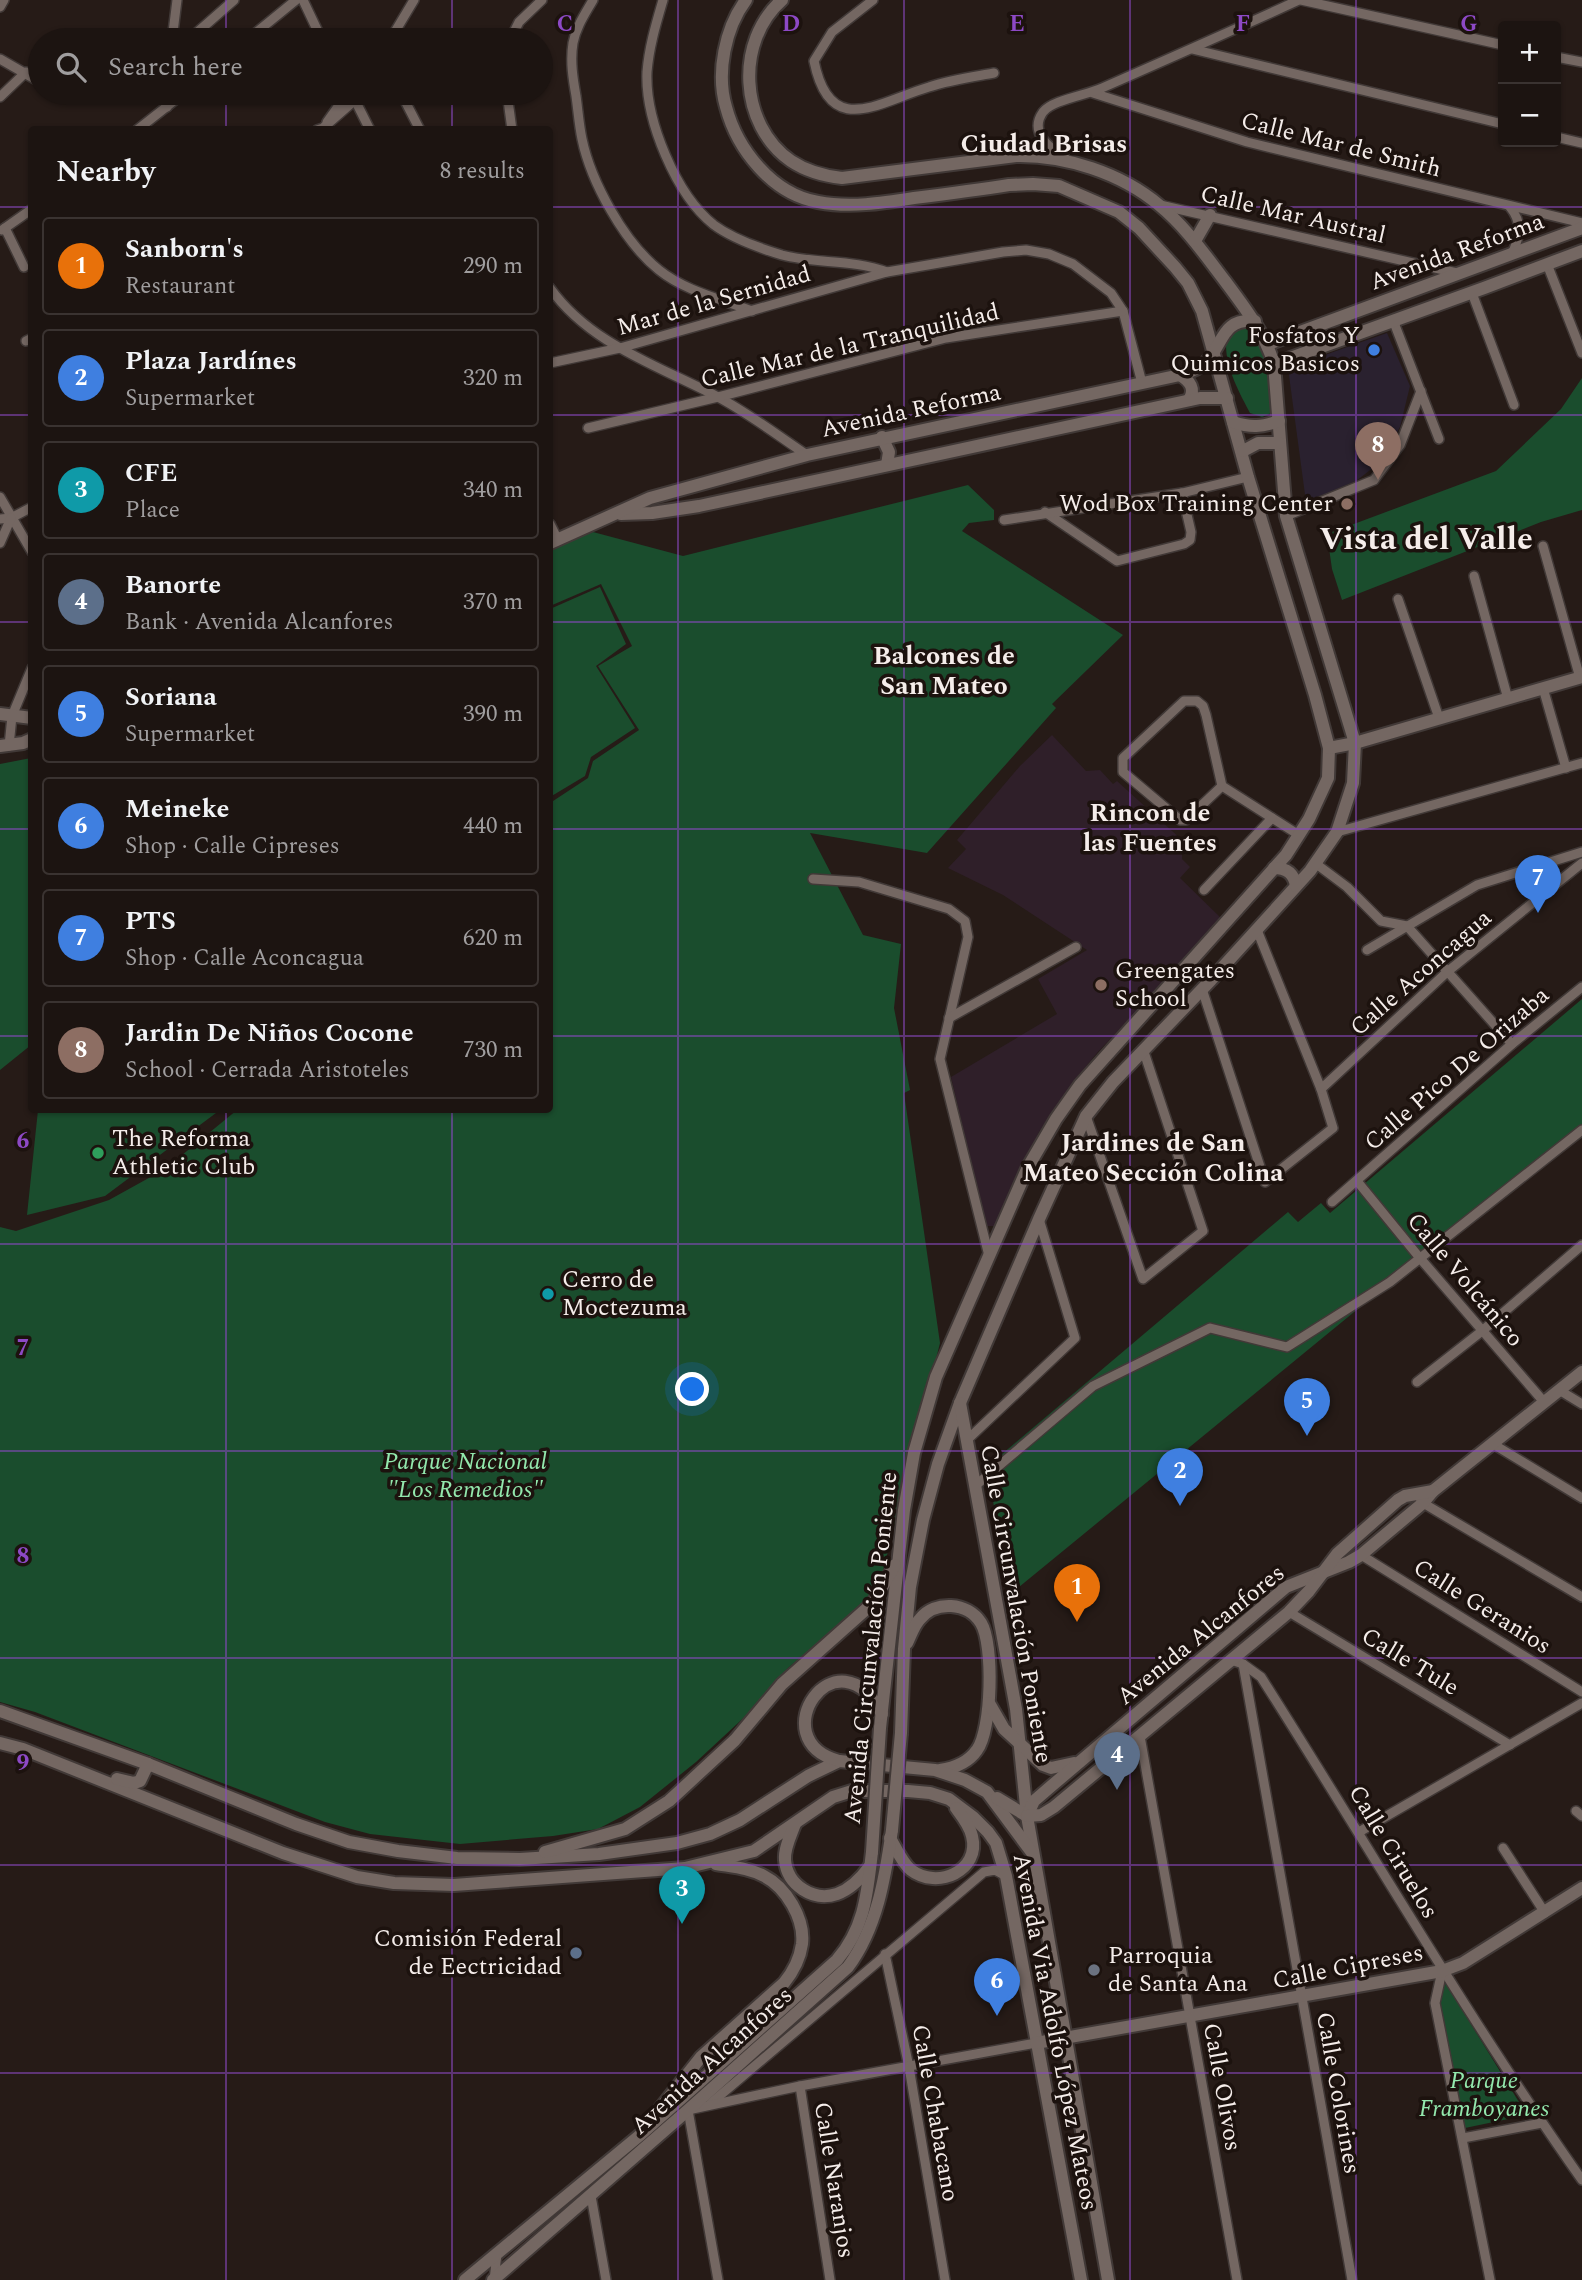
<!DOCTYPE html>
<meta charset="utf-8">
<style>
body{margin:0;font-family:Spectral,serif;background:#251d1a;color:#f1f3f6}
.controls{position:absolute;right:21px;top:21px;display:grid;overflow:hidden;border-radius:7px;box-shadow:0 2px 5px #0004}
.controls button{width:63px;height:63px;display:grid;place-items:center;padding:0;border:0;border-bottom:2px solid #3a3331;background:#1c1411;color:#f1f3f6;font:35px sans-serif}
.you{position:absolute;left:693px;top:1390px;width:24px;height:24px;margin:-18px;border:5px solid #fff;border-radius:50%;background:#1a73e8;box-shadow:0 0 0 10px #1a73e833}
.badge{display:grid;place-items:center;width:46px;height:46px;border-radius:50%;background:#7c3aed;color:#fff;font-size:23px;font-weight:700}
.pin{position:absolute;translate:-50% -58px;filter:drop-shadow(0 2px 4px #0008)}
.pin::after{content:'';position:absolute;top:37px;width:24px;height:21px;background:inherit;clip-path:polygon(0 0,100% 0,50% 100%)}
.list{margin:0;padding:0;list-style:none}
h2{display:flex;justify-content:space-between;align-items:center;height:91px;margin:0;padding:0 28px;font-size:30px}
h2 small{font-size:23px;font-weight:400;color:#a09e9f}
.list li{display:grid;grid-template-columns:46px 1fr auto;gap:21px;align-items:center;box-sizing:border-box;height:98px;margin:0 14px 14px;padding:0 14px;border:2px solid #3a3331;border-radius:7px}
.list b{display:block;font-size:26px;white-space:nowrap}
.list p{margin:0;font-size:23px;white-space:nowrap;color:#a09e9f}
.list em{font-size:23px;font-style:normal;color:#a09e9f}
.icon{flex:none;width:38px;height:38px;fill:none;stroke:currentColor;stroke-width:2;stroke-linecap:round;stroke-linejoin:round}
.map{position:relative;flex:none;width:1582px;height:2280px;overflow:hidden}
.search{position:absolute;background:#1c1411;box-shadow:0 2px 5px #0004;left:28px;top:28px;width:525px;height:77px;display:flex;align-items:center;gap:18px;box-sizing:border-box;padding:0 24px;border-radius:38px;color:#a09e9f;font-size:26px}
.panel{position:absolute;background:#1c1411;box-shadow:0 2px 5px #0004;left:28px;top:126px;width:525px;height:987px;border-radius:7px}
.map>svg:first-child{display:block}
.commercial{fill:#2a212f}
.education{fill:#2f1f29}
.green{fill:#1a4d2d}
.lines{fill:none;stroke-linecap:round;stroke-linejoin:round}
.street-casing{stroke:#413937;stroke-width:12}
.secondary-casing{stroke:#413937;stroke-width:16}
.street{stroke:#746762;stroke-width:9}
.secondary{stroke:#746762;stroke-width:12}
.secondary-bridge-casing{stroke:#413937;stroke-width:16;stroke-linecap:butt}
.secondary-bridge{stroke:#746762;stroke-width:12}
.grid{fill:none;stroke:#8d49c5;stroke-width:2;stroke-opacity:0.55}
.shop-dot{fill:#3f7fe0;stroke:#1c120e;stroke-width:2.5}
.education-dot{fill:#8d6e63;stroke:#1c120e;stroke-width:2.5}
.leisure-dot{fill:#2e9e5b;stroke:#1c120e;stroke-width:2.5}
.culture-dot{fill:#0f9aa8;stroke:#1c120e;stroke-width:2.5}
.service-dot{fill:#5c6f8a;stroke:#1c120e;stroke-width:2.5}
.worship-dot{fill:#6b7280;stroke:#1c120e;stroke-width:2.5}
.labels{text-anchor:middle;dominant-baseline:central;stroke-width:7;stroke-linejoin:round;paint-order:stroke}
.street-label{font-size:24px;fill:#f5edea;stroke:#1c120e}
.poi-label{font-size:24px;fill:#f5edea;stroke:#1c120e;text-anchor:start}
.park-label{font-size:24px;font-style:italic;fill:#93e8ad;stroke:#1c120e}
.neighbourhood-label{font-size:26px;font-weight:bold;fill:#f5edea;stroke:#1c120e}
.district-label{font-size:32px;font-weight:bold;fill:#f5edea;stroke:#1c120e}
.grid-label{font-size:23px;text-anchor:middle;font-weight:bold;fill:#8d49c5;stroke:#1c120e;stroke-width:7;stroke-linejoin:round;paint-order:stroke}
</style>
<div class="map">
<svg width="1582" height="2280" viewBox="0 0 1582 2280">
<rect width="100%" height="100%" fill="#261b17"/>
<path class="commercial" d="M1387 333 1410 386 1400 427 1383 460 1356 481 1306 502 1288 368Z"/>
<path class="education" d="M1052 735 1086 771 1100 770 1113 784 1117 781 1182 840V859L1190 867 1180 878 1223 920 1097 1053 1074 1081 1039 1132 1012 1188 997 1226H986L951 1077 1057 1014 1038 979 1087 950 1003 895 948 868 966 849 957 840 1020 766Z"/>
<g class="green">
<path d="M1246 321 1269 353 1274 412 1262 417 1250 413C1238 391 1220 357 1228 332Z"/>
<path d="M1582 378V510L1541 522 1342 600 1332 569 1327 534 1496 471 1561 409Z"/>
<path d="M968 485 994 510V520L969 523 962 531 1123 635 1052 704 1056 708 927 853 810 833 863 935 901 944 894 1008 910 1090 904 1093 940 1343 882 1575 866 1601 788 1668 751 1711 696 1762 640 1807 598 1829 553 1836 460 1844 370 1834 325 1822 35 1712 0 1702V1227L16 1231 109 1200 165 1169 237 1110H550V803L588 778 593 761 639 730 598 666 632 646 601 584 550 606V549L593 532 683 556Z"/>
<path d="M600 587 626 644 596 666 635 728 591 757 585 776 550 797V609Z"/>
<path d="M31 758V1045L0 1070V764Z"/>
<path d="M1582 999V1125L1007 1597 988 1466 1288 1212 1298 1222 1321 1203 1330 1213Z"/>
<path d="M38 1110H220L105 1196 27 1215Z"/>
<path d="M1445 1982 1527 2115 1465 2128 1439 2004Z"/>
</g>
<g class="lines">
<g class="street-casing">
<g id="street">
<path d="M303 0 322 40"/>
<path d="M593 0C585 14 576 27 573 43 570 61 573 79 576 96 578 110 579 125 582 139 591 182 624 242 659 270 685 291 721 299 752 311"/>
<path d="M663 0C656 24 649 47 647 72 645 120 676 195 714 225 733 239 759 248 782 255 816 264 853 259 887 272"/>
<path d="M873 0 832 32 814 61C830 140 878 102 929 87 950 80 972 77 994 73"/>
<path d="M1301 0 1503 45"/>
<path d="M0 7 4 0"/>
<path d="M172 34 193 36 234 0"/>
<path d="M172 40 177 0"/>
<path d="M247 40 296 0"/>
<path d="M390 40 414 0"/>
<path d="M510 40 519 22 542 0"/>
<path d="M1192 49 1503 124"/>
<path d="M1556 57 1582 62"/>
<path d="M0 59 40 82"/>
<path d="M507 93 512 130"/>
<path d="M1093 93 1247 142 1582 223"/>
<path d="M0 97 26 72"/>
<path d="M403 97 420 130"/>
<path d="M355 100 370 130"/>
<path d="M167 107 168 93"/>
<path d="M327 122 344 98 345 93"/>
<path d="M137 130 184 93"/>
<path d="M317 130 323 128 355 100 359 93"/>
<path d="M1556 137 1582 143"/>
<path d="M1066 159C1051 149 1028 133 1043 112 1052 100 1087 95 1102 88 1168 59 1234 30 1299 0"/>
<path d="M1160 205 1457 273"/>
<path d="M1510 207C1523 223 1520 236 1512 254"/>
<path d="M5 228 24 267"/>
<path d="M2 230 32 209"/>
<path d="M1547 264 1582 353"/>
<path d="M550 288C590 344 657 365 716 396 747 412 777 435 807 455"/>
<path d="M1472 293 1514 405"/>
<path d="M1393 320 1439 439"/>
<path d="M26 341 32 338"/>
<path d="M550 363 620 348 887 272 1003 252 1026 250 1049 254 1073 264 1111 293 1123 311 1142 383"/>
<path d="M588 428 718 397 946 338 1123 311"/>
<path d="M0 497 32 552"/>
<path d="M1045 512 1117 561 1184 544 1190 540 1191 532 1182 493"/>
<path d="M1286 516 1374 480 1400 445 1421 391"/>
<path d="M0 519 11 518 32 507"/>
<path d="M1004 520 1182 493 1248 477"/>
<path d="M550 524 558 540"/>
<path d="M0 543 11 518"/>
<path d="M1543 546 1580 678"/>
<path d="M1474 576 1508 699"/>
<path d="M1398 599 1439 718"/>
<path d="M1543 688 1566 768"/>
<path d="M9 746 12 716 32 668"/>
<path d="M1222 786 1186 820H1180L1123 772V758L1184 701H1197L1203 706 1206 715 1222 786 1299 835"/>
<path d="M1337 832 1582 763"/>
<path d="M1315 863 1347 887 1381 921 1407 926 1512 1044"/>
<path d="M813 879 859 882 949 909 965 921 968 937 940 1059 989 1256"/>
<path d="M1204 890 1272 818"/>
<path d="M1367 950 1477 885 1582 852"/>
<path d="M1202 989 1265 1182 1333 1128 1321 1089 1257 930"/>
<path d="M949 1018 1076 947"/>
<path d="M1321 1089 1447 972 1582 863"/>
<path d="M1086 1116 1143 1279 1203 1231 1143 1049"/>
<path d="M1357 1181 1419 1257 1544 1402"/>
<path d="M1332 1202 1512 1044 1582 987"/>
<path d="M1417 1382 1482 1331 1582 1245"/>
<path d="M1559 1390 1582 1404"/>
<path d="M967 1440 1075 1338 1039 1219"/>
<path d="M1493 1444 1582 1498"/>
<path d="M975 1486 1093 1386 1210 1328 1287 1347 1390 1282 1582 1130"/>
<path d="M1420 1498 1423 1503 1582 1597"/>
<path d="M1361 1555 1582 1692"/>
<path d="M1289 1612 1510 1745"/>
<path d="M1231 1660 1243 1664 1261 1677C1368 1845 1467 2017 1582 2180"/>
<path d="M1243 1664 1352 2280"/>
<path d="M1140 1736 1237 2280"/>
<path d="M1576 1811 1582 1816"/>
<path d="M1359 1832 1582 1703"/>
<path d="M1503 1848 1545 1913"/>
<path d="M885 1954 909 2067 945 2280"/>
<path d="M1442 1971 1435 2003 1490 2280"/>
<path d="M800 2086 830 2280"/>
<path d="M711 2103 984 1872 995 1870 1006 1876"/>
<path d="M1463 2138 1542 2123"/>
<path d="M591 2196 606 2280"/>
<path d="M494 2280 497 2254"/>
<path d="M718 2280 688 2110 800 2086 1036 2043"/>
</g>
</g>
<g class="secondary-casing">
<g id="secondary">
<path d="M746 0C725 28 716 73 726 107 737 149 772 194 818 202 850 208 882 203 914 198 946 194 977 190 1009 185L1033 184 1059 186 1119 212 1139 228 1175 267 1188 283 1202 311 1248 477 1315 695 1329 748 1328 778 1309 819 1286 855 1080 1085 1056 1119 1028 1167 936 1377 914 1453 904 1510 880 1728"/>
<path d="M782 0C735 41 739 125 791 161 806 171 824 176 842 178L1016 156C1065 155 1121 173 1159 205 1186 227 1205 255 1225 281 1245 308 1264 332 1274 364L1286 516 1355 743 1353 783 1337 832 1310 871 1211 980 1113 1082 1086 1116 1039 1219 960 1403 938 1464 923 1520 910 1587 904 1649 901 1733"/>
<path d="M1195 241 1210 215"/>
<path d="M1268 344 1582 228"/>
<path d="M1274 364 1484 288 1582 251"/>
<path d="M1180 375C1190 381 1196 389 1189 400"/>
<path d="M1233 422C1251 428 1262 427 1279 421"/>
<path d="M882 437 889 452 887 465"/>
<path d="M1243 451 1258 443H1279"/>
<path d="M621 514 652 513 699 506 1200 398H1227"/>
<path d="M550 543 650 498 807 455 1180 375C1189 372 1197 370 1204 364 1224 346 1220 318 1255 321"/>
<path d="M0 714 32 718"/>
<path d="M0 746 23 743 32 739"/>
<path d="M1329 748 1355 743 1582 677"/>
<path d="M1274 868C1287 868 1294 874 1296 886"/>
<path d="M960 1403 1016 1709 1027 1816 1108 2280"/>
<path d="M907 1643C911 1635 914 1625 920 1619 935 1600 968 1602 981 1623 994 1644 992 1730 977 1750 968 1763 954 1768 940 1770"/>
<path d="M989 1703 1004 1729 1043 1765 1051 1768 1074 1763"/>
<path d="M0 1711 148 1764 296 1824 349 1842 398 1851 457 1858 520 1859 599 1854 677 1843 710 1834 740 1820 808 1776 839 1761 935 1770 965 1780 987 1792 1033 1854"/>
<path d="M0 1743 23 1749 283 1853 357 1877 394 1883 454 1885 685 1868 754 1851 833 1797 852 1791H908L930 1793 949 1799 973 1817 988 1832 996 1843 1006 1876 1081 2280"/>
<path d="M839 1761C760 1740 837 1627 882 1714"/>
<path d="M117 1779 134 1783 140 1781 148 1764"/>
<path d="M997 1798 1027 1816"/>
<path d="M1027 1816 1034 1801 1049 1788 1286 1587 1349 1562 1361 1555 1423 1503 1433 1491 1582 1372"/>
<path d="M1027 1816 1041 1815 1054 1807 1289 1612 1309 1591 1337 1554 1398 1500 1405 1496 1433 1491"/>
<path d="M795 1824C791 1835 784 1848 785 1860 787 1885 813 1902 837 1894 851 1889 862 1877 870 1866"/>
<path d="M890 1838C896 1848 902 1863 911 1870 937 1890 981 1871 972 1836 970 1826 962 1816 956 1808"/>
<path d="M545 1852 625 1829 669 1801 735 1740 782 1684 873 1603 895 1565"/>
<path d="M1036 2043 1442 1971 1463 1963 1582 1888"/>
<path d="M659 2110 701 2057 784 1983C793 1972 800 1958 802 1944 805 1919 786 1887 764 1876 749 1868 733 1867 716 1864"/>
<path d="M465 2280 639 2136 837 1960C865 1927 867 1894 872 1852"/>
<path d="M493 2280 688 2110 848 1967C877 1928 885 1878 892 1830"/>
</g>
</g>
<use href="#street" class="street"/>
<use href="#secondary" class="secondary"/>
<g class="secondary-bridge-casing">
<g id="secondary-bridge">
<path d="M892 1830 901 1733"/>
<path d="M872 1852 880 1728"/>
</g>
</g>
<use href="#secondary-bridge" class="secondary-bridge"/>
</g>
<path class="grid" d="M226 0V40M452 0V40M678 0V2280M904 0V2280M1130 0V2280M1356 0V2280M226 93V130M452 93V130M0 207H32M550 207H1582M0 415H32M550 415H1582M0 622H32M550 622H1582M0 829H32M550 829H1582M0 1036H32M550 1036H1582M226 1110V2280M452 1110V2280M0 1244H1582M0 1451H1582M0 1658H1582M0 1865H1582M0 2073H1582"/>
<circle class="shop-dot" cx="1374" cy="350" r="7"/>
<g class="education-dot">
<circle cx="1347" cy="504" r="7"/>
<circle cx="1101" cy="985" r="7"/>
</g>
<circle class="leisure-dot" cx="98" cy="1153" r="7"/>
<circle class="culture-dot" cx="548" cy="1294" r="7"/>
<circle class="service-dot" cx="576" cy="1953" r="7"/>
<circle class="worship-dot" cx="1094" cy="1970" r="7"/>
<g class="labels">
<g class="street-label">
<text transform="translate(1341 145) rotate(14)">Calle Mar de Smith</text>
<text transform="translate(1293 215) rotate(13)">Calle Mar Austral</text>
<text transform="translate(1457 252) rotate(-20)">Avenida Reforma</text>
<text transform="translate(714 301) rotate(-16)">Mar de la Sernidad</text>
<text transform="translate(850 346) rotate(-13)">Calle Mar de la Tranquilidad</text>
<text transform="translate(911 411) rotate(-12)">Avenida Reforma</text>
<text transform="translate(1421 973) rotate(-41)">Calle Aconcagua</text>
<text transform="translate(1457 1069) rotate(-41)">Calle Pico De Orizaba</text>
<text transform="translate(1465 1280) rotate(50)">Calle Volcánico</text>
<text transform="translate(1016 1604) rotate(80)">Calle Circunvalación Poniente</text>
<text transform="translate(1482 1607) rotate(32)">Calle Geranios</text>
<text transform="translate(1201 1635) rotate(-39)">Avenida Alcanfores</text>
<text transform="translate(871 1648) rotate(-84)">Avenida Circunvalación Poniente</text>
<text transform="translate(1410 1662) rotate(31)">Calle Tule</text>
<text transform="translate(1393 1852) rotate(59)">Calle Ciruelos</text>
<text transform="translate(1348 1967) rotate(-11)">Calle Cipreses</text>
<text transform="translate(1055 2032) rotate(79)">Avenida Via Adolfo López Mateos</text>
<text transform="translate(712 2061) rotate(-42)">Avenida Alcanfores</text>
<text transform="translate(1222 2087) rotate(80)">Calle Olivos</text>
<text transform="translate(1338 2093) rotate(80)">Calle Colorines</text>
<text transform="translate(935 2113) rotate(80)">Calle Chabacano</text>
<text transform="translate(834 2180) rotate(81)">Calle Naranjos</text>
</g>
<g class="poi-label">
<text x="1360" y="336" text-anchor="end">Fosfatos Y<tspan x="1360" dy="28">Quimicos Basicos</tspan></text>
<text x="1333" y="504" text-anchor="end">Wod Box Training Center</text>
<text x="1115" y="971">Greengates<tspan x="1115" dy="28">School</tspan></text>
<text x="112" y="1139">The Reforma<tspan x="112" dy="28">Athletic Club</tspan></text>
<text x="562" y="1280">Cerro de<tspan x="562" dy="28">Moctezuma</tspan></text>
<text x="562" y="1939" text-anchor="end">Comisión Federal<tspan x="562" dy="28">de Eectricidad</tspan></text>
<text x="1108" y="1956">Parroquia<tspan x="1108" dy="28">de Santa Ana</tspan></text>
</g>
<g class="park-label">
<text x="465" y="1462">Parque Nacional<tspan x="465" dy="28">"Los Remedios"</tspan></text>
<text x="1484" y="2081">Parque<tspan x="1484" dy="28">Framboyanes</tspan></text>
</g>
<g class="neighbourhood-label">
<text x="1044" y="144">Ciudad Brisas</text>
<text x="944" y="656">Balcones de<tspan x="944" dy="30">San Mateo</tspan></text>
<text x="1150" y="813">Rincon de<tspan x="1150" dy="30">las Fuentes</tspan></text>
<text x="1153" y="1143">Jardines de San<tspan x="1153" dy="30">Mateo Sección Colina</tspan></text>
</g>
<g class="district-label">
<text x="1426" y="539">Vista del Valle</text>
</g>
</g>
<g class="grid-label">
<text x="565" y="31">C</text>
<text x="791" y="31">D</text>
<text x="1017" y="31">E</text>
<text x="1243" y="31">F</text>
<text x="1469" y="31">G</text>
<text x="23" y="1148">6</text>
<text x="23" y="1355">7</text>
<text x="23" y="1563">8</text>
<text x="23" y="1770">9</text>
</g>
</svg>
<div class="controls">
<button>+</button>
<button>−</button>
</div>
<div class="you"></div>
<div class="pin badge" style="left:1077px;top:1622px;background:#e8710a">1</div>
<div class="pin badge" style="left:1180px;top:1506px;background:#3f7fe0">2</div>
<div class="pin badge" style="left:682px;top:1924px;background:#0f9aa8">3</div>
<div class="pin badge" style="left:1117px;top:1790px;background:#5c6f8a">4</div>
<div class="pin badge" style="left:1307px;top:1436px;background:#3f7fe0">5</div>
<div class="pin badge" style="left:997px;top:2016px;background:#3f7fe0">6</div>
<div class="pin badge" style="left:1538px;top:913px;background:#3f7fe0">7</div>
<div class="pin badge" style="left:1378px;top:480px;background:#8d6e63">8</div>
<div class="search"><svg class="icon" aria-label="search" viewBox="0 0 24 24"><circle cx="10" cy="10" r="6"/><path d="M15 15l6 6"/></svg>Search here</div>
<section class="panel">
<h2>Nearby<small>8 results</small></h2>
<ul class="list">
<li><span class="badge" style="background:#e8710a">1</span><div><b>Sanborn's</b><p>Restaurant</p></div><em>290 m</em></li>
<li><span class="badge" style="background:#3f7fe0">2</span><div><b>Plaza Jardínes</b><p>Supermarket</p></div><em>320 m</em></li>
<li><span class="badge" style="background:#0f9aa8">3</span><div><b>CFE</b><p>Place</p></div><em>340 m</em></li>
<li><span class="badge" style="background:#5c6f8a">4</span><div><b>Banorte</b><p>Bank · Avenida Alcanfores</p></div><em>370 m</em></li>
<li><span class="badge" style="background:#3f7fe0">5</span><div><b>Soriana</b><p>Supermarket</p></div><em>390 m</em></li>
<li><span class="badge" style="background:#3f7fe0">6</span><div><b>Meineke</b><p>Shop · Calle Cipreses</p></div><em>440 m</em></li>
<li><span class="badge" style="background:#3f7fe0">7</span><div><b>PTS</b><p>Shop · Calle Aconcagua</p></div><em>620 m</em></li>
<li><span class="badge" style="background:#8d6e63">8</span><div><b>Jardin De Niños Cocone</b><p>School · Cerrada Aristoteles</p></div><em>730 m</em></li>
</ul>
</section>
</div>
